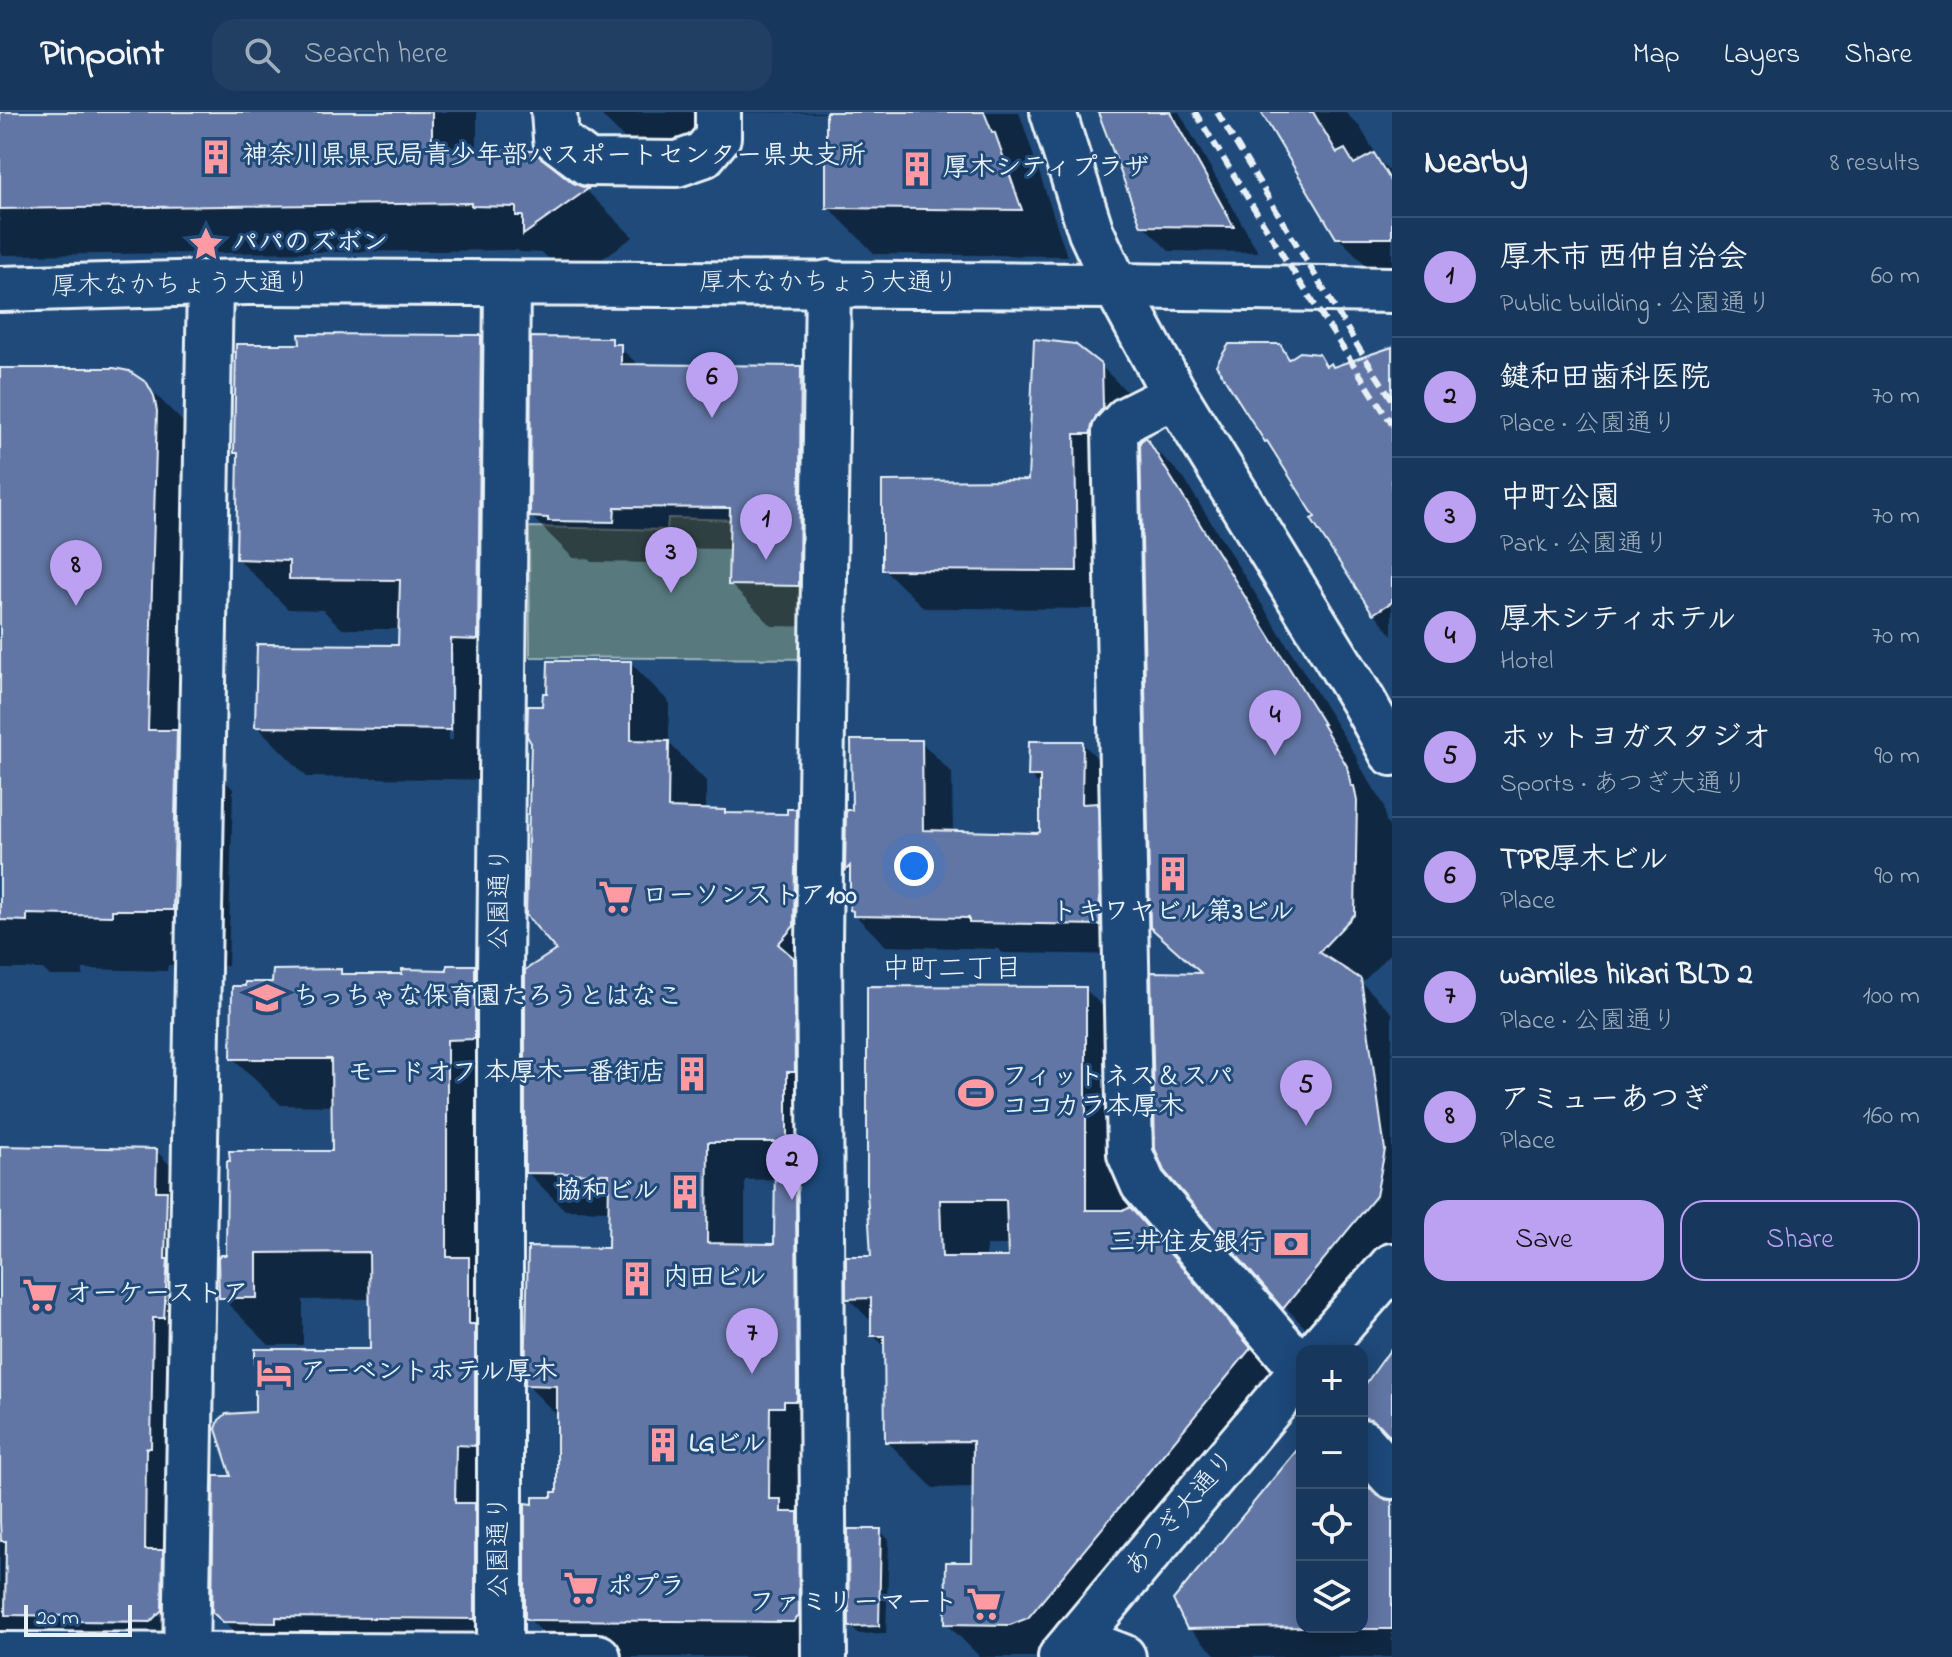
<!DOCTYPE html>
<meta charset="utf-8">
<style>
body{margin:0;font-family:"Indie Flower","Klee One",sans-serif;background:#203f62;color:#f1f3f6}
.controls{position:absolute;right:24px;bottom:24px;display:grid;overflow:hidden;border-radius:16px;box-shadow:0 4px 20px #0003}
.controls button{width:72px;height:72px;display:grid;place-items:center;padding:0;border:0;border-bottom:2px solid #365272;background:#17385c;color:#f1f3f6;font:40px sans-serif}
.scale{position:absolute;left:24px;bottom:20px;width:108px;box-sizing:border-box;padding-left:8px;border:4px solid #e8f1f8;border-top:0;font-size:22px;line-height:28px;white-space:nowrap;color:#e8f1f8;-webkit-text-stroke:6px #1f4a7a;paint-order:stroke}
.you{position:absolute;left:914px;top:754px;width:28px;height:28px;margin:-20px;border:6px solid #fff;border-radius:50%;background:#1a73e8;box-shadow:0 0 0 12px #1a73e833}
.badge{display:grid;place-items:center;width:52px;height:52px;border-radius:50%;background:#bca0f2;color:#111;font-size:26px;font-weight:700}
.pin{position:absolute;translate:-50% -66px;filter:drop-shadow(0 2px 4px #0008)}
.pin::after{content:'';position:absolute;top:42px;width:28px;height:24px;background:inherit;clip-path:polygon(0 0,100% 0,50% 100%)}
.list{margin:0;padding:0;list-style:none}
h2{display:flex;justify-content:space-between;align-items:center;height:104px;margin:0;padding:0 32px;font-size:34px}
h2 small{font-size:26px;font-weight:400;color:#9eacbb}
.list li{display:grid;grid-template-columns:52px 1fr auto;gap:24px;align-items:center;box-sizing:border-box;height:120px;padding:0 32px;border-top:2px solid #365272}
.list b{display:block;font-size:30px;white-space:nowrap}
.list p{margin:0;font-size:26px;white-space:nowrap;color:#9eacbb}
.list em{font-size:26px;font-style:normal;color:#9eacbb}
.actions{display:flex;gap:16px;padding:24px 32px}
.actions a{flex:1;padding:18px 0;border:2px solid #bca0f2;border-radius:24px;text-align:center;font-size:28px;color:#bca0f2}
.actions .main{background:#bca0f2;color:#111}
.icon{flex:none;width:44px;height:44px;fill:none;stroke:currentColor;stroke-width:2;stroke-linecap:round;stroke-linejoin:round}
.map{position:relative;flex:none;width:1392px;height:1545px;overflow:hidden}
header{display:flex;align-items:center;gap:48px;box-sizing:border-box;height:112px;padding:0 40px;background:#17385c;border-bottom:2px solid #365272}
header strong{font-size:38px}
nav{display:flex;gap:44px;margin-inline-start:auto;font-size:28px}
.search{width:560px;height:72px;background:#203f62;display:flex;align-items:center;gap:20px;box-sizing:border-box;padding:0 28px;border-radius:24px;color:#9eacbb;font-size:30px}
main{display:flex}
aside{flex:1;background:#17385c}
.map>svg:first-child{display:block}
.green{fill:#587a7f;stroke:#a0b6bc;stroke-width:2}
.shadow{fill:#0007;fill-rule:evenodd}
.building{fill:#6276a5;stroke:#e8f1f8;stroke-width:2;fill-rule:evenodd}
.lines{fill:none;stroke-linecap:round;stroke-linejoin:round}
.minor-casing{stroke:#e8f1f8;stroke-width:50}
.major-casing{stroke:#e8f1f8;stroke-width:50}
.minor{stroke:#1f4a7a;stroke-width:44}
.major{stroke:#1f4a7a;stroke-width:44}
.rail{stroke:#e8f1f8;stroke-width:6;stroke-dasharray:12 6;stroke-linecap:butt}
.labels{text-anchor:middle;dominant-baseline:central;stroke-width:6;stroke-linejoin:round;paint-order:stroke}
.poi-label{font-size:26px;font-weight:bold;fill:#e8f1f8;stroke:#1f4a7a;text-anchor:start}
.street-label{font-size:26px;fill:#e8f1f8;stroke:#1f4a7a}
.neighbourhood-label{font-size:28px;fill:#e8f1f8;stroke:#1f4a7a}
</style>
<header>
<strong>Pinpoint</strong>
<div class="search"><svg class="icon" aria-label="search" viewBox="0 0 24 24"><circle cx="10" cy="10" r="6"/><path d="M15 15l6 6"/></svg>Search here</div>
<nav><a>Map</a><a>Layers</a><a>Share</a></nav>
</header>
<main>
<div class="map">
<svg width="1392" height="1545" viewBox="0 0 1392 1545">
<rect width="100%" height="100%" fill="#1f4a7a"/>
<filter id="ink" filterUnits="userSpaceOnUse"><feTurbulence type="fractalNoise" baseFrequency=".0125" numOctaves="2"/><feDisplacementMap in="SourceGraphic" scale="16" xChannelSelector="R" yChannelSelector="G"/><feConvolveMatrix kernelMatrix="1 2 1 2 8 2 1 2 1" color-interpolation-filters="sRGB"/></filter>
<g filter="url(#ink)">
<path class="green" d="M668 406 813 410V547L530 545 529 415 667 418Z"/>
<g class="shadow">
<path d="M0 0H477V40L587 79 633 125 571 169 543 141 520 140 517 138 3 143 0 140Z"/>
<path d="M604 0H702L707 53 650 52 603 5Z"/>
<path d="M719 0H1019L1067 144 875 142 828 95V1Z"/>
<path d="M1101 0H1179L1258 140 1169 139 1143 113Z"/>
<path d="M1264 0H1345L1360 15 1380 49 1392 61V179L1338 125Z"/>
<path d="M481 225 533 277 611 228 640 254 800 256 842 298 840 515 772 514 730 472 731 437 656 436 655 451 592 450 589 447 573 446 530 403 528 578 501 577V668L307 665 257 614 400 535 401 517H342L323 498 288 497 238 447 240 344 236 340 302 234ZM450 540H453V628H449Z"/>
<path d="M1279 234 1292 247 1318 244 1334 257 1392 237V523L1374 500 1318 406Z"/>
<path d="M1101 254 1141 294 1142 331 1146 328 1183 365 1359 649H1357L1384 693 1386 709 1392 720 1391 840 1362 871 1392 901V1146L1321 1232 1285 1195 1166 1058 1203 863 1152 814 1142 335 1135 343 1115 497 924 496 884 457 1030 370Z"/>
<path d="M0 258 146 273 203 330 204 648 233 677 228 854 168 853 167 859 83 857V864H50L43 857H0Z"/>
<path d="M631 551 669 590V631L706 669V699L724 700 728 703 789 704 795 699 833 737 834 1545H568L527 1505 555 1387 559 1382V1305L527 1273 610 1138 611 1099 565 1098 527 1060 559 838 544 596ZM777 1067 776 1134 745 1133V1068Z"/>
<path d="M921 630 952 661 953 721 1042 722V676L1030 663 1082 631 1113 662 1130 843 1002 841 998 837 886 834 855 803 852 763 847 758 848 700H854Z"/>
<path d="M474 855 522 903V1545H260L214 1499 234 1365 257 1302 372 1239V1187L303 1188V1233H269L221 1185 228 1145 335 1041 334 994 281 993 233 946 274 872 340 859 345 864H404Z"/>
<path d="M1085 877 1132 923V1100L1176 1144 1296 1284 1081 1545H980L947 1512 973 1452 975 1375 933 1376 887 1329 886 1236 873 1223V1211L848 1186 873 1146ZM986 1133H1010V1147H986Z"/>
<path d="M0 1036 156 1039 197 1080 201 1538 0 1545Z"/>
<path d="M1392 1238V1545H1218L1189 1516 1302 1332V1515H1362V1280Z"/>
<path d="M880 1419 889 1428 886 1521 859 1522 851 1514Z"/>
</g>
<g class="building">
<path d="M0 0H432V38L534 39 573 71 588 77 523 123V104H516V95L471 94V91L0 97Z"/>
<path d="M826 0H984L992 20 995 21 1022 98 826 96Z"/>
<path d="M1098 0H1170L1234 115 1141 114Z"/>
<path d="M1261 0H1313L1337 41 1345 37 1354 52 1374 41 1392 71V126H1336Z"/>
<path d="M299 222 481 223 478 528 451 527V618L255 615 257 532 398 533 400 468 289 467V449L236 447 238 341H234L236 232H300Z"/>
<path d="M531 225 612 226V232H621V252L801 254 799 474 728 473 730 396 615 395 614 410 548 409V406L530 405Z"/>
<path d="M1034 227 1075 232 1102 253 1103 296 1096 304 1090 322H1075L1077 459 882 458V369L1028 368Z"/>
<path d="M1229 232H1280L1289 247 1300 240 1319 242 1326 254 1331 251 1333 255 1392 235V490L1373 502 1311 407 1315 405 1267 329 1265 330 1216 253Z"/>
<path d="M0 256H114L129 259 147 271 154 284 157 299 148 618H177L173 798H112V804L27 802V809L0 808Z"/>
<path d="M1146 325 1324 612H1322L1347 654 1351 674H1354L1357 689 1355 802 1319 840 1361 867 1385 1038 1376 1084 1283 1197 1164 1059 1155 1037 1151 860 1201 861 1150 815 1140 330Z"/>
<path d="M548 549H631V628L669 629 668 696 725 698V701L787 702V697H796L794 814 778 832 794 846 795 960H787V1030H708L707 1131 774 1132 775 1048H796L797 1289H784V1295H770L769 1387H781V1400H798L799 1504 793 1510 529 1508 525 1506V1391L533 1392V1385H552V1380H557V1274L525 1273 528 1135 608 1136 609 1062 525 1061V858L556 838 526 803 531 631 527 624 528 594H542L543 581H547Z"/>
<path d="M851 628H922L923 718 1037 721 1040 720V664H1028L1029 629H1083L1082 692 1098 691 1100 813 969 811V806L853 804V799L850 798V754L845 759 846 698H852Z"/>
<path d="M447 853H475V927L447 928V1145H469V1212H475V1334L456 1333 455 1391H475V1507L276 1505V1511L223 1510 212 1500 214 1364H231L216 1317 219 1308 226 1302 255 1300V1237H370L369 1140 257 1141V1186H219L218 1146 220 1143H226L227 1049H230L229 1039H332L331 947H231L232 874H245V870H272L273 858 341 857V862H402V857L447 858Z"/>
<path d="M867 874 1086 875V1098H1125L1130 1095 1251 1236 1028 1506 1010 1513 945 1512 946 1450H972L973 1329 885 1330 884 1224H871V1186L846 1187V1144H871L867 1079ZM940 1088H1006L1008 1145H942Z"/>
<path d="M0 1034 157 1037 156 1079H167L165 1147H168L164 1206H153L151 1336H146L145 1438H163L162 1498 150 1510 75 1509V1504L5 1503 6 1429H1L0 1410Z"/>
<path d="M1392 1235V1326L1380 1313 1371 1307 1362 1306V1277Z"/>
<path d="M1302 1332V1515L1187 1517 1173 1488Z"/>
<path d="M1362 1368 1374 1381 1383 1387 1392 1388V1517H1362Z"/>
<path d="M848 1417H881L879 1514 849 1515Z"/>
</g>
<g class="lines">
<g class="minor-casing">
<g id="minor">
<path d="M554 0 556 27 588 51 677 52 703 43 718 25V0"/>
<path d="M1053 0 1091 120 1116 174 1392 178"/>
<path d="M1175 283 1127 307 1115 320 1130 1042 1143 1072 1302 1257"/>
<path d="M1318 1239 1392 1154"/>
<path d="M1362 1330 1392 1364"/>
<path d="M1076 1527 1123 1545"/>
<path d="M0 1543 598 1545"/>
<path d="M186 1544 210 171"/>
<path d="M500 1545V861L507 172"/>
<path d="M824 1545 819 832 828 171"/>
<path d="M1061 1545 1302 1258"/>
</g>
</g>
<g class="major-casing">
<path id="major" d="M0 177 247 170 1116 174 1175 283 1363 589 1392 641"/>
</g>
<use href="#minor" class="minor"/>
<use href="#major" class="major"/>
<g class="rail">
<path d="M1195 0 1287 150 1392 312"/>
<path d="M1217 0 1360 238 1392 287"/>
</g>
</g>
</g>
<defs>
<g id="building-bare" transform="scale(2.76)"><path d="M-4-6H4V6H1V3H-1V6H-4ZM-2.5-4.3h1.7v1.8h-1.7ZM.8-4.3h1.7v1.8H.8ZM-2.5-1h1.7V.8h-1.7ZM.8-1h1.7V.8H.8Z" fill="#ff9aa2" stroke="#1f4a7a" stroke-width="2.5" paint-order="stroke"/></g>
<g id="sight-bare" transform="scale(2.76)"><path d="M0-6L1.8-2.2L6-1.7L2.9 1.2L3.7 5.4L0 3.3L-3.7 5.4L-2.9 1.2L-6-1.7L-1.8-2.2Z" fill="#ff9aa2" stroke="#1f4a7a" stroke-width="2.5" paint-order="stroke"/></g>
<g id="supermarket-bare" transform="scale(2.76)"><path d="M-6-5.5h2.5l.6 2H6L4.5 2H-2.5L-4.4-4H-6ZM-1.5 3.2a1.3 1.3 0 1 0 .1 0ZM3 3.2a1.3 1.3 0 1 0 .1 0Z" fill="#ff9aa2" stroke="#1f4a7a" stroke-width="2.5" paint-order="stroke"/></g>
<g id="school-bare" transform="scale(2.76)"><path d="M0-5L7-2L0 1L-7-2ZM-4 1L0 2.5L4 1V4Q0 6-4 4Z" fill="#ff9aa2" stroke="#1f4a7a" stroke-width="2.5" paint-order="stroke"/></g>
<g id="stadium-bare" transform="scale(2.76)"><path d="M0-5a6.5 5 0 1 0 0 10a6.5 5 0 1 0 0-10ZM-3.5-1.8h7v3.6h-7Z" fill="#ff9aa2" stroke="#1f4a7a" stroke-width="2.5" paint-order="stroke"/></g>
<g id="bank-bare" transform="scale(2.76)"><path d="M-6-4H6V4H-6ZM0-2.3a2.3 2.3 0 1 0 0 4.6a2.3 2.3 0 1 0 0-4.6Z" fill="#ff9aa2" stroke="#1f4a7a" stroke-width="2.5" paint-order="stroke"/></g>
<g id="hotel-bare" transform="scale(2.76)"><path d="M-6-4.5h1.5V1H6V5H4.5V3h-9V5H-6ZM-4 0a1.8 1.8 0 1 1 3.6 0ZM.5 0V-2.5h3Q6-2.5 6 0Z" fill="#ff9aa2" stroke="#1f4a7a" stroke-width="2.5" paint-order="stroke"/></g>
</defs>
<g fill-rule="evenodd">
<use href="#building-bare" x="216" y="45"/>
<use href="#building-bare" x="917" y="57"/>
<use href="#sight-bare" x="206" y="132"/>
<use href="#building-bare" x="1173" y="762"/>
<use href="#supermarket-bare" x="616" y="785"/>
<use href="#school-bare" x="267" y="886"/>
<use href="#building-bare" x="692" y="962"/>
<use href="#stadium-bare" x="976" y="981"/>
<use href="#building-bare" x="685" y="1080"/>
<use href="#bank-bare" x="1291" y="1132"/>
<use href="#building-bare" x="637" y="1167"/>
<use href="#supermarket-bare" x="40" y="1183"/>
<use href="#hotel-bare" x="274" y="1261"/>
<use href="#building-bare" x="663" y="1333"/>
<use href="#supermarket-bare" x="581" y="1476"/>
<use href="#supermarket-bare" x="984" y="1492"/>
</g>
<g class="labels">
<g class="poi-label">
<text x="242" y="45">神奈川県県民局青少年部パスポートセンター県央支所</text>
<text x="943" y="57">厚木シティプラザ</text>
<text x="232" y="132">パパのズボン</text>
<text x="642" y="785">ローソンストア100</text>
<text x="1173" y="801" text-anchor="middle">トキワヤビル第3ビル</text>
<text x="293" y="886">ちっちゃな保育園たろうとはなこ</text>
<text x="666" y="962" text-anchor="end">モードオフ 本厚木一番街店</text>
<text x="1002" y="966">フィットネス＆スパ<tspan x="1002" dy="30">ココカラ本厚木</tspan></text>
<text x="659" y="1080" text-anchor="end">協和ビル</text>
<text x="1265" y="1132" text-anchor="end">三井住友銀行</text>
<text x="663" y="1167">内田ビル</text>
<text x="66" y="1183">オーケーストア</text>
<text x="300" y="1261">アーベントホテル厚木</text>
<text x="689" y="1333">LGビル</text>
<text x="607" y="1476">ポプラ</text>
<text x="958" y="1492" text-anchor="end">ファミリーマート</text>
</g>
<g class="street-label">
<text x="829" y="172">厚木なかちょう大通り</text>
<text transform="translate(181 174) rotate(-1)">厚木なかちょう大通り</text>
<text transform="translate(501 787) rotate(-89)">公園通り</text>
<text transform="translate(1181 1402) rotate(-50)">あつぎ大通り</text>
<text transform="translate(500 1435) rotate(-90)">公園通り</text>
</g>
<g class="neighbourhood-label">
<text x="952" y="858">中町二丁目</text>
</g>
</g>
</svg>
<div class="controls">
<button>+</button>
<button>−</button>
<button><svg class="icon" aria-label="locate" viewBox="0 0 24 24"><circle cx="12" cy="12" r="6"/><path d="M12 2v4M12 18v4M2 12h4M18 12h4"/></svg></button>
<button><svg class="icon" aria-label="layers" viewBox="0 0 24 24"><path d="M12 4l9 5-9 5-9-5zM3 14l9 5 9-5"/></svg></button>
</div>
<div class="scale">20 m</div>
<div class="you"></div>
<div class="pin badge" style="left:766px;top:448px">1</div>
<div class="pin badge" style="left:792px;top:1088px">2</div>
<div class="pin badge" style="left:671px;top:481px">3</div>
<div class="pin badge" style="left:1275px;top:644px">4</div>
<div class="pin badge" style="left:1306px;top:1014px">5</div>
<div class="pin badge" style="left:712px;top:306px">6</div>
<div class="pin badge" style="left:752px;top:1262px">7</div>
<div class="pin badge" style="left:76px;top:494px">8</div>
</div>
<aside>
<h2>Nearby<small>8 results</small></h2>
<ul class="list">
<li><span class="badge">1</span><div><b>厚木市 西仲自治会</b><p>Public building · 公園通り</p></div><em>60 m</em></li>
<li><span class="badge">2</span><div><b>鍵和田歯科医院</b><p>Place · 公園通り</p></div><em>70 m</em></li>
<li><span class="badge">3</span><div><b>中町公園</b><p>Park · 公園通り</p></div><em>70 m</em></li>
<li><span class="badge">4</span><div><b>厚木シティホテル</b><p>Hotel</p></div><em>70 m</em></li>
<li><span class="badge">5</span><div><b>ホットヨガスタジオ</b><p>Sports · あつぎ大通り</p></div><em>90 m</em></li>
<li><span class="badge">6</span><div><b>TPR厚木ビル</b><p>Place</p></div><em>90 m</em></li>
<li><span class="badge">7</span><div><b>wamiles hikari BLD 2</b><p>Place · 公園通り</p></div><em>100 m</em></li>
<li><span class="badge">8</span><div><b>アミューあつぎ</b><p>Place</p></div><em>160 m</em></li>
</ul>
<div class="actions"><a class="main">Save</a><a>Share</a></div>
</aside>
</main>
